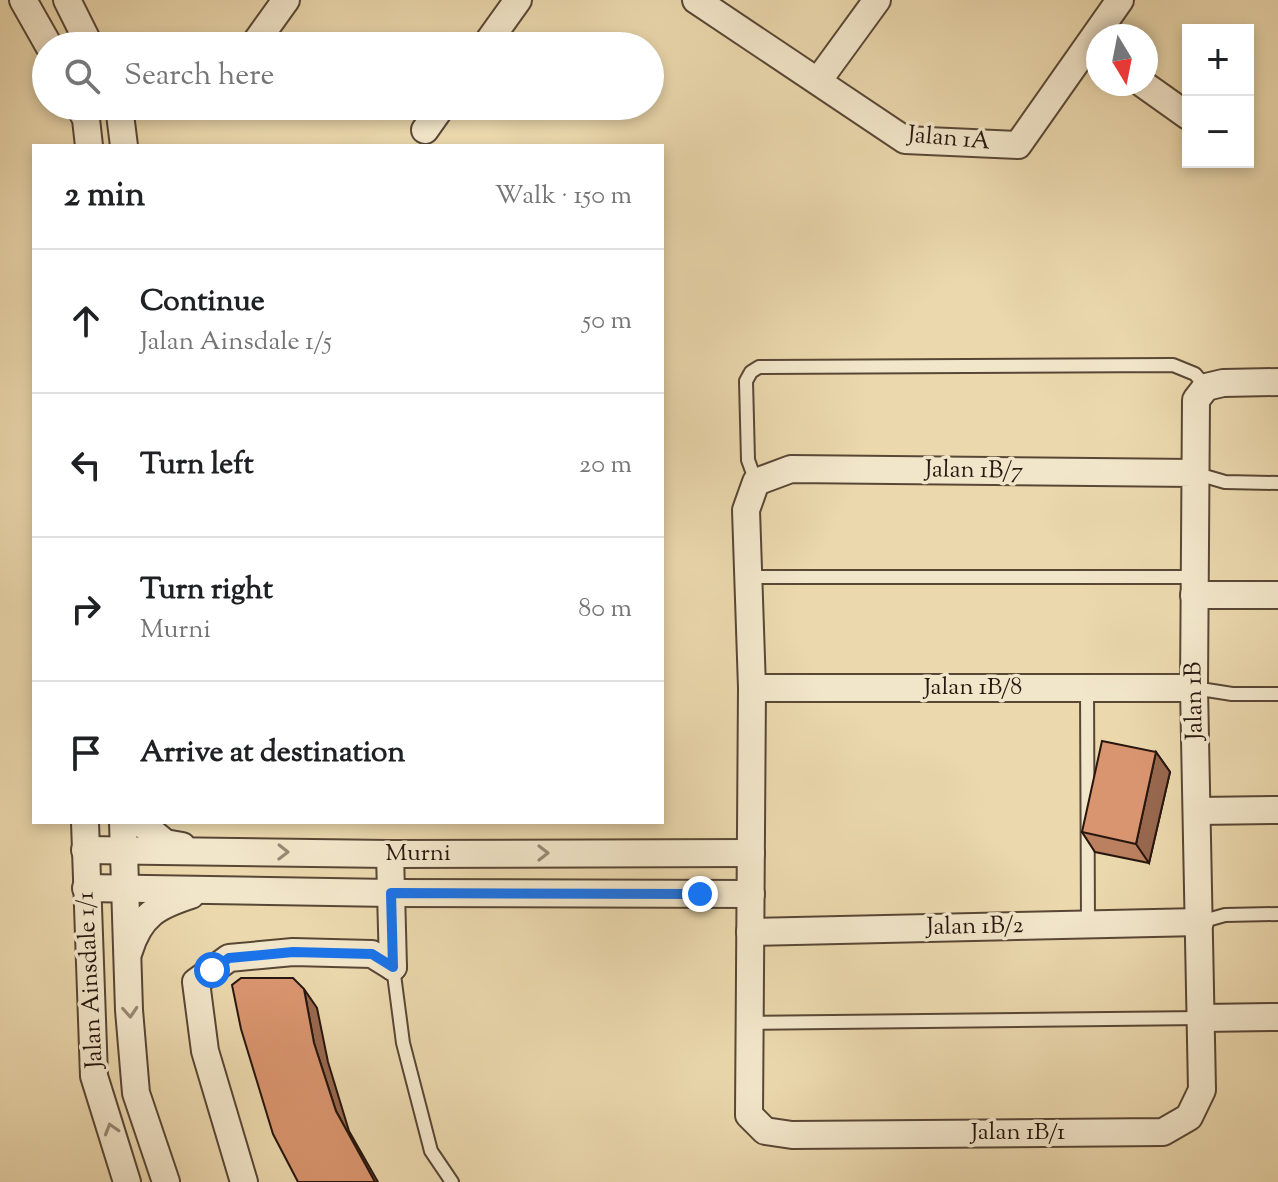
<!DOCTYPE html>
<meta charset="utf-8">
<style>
body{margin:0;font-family:"Sorts Mill Goudy",serif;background:#f6f6f6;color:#202124}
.controls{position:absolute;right:24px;top:24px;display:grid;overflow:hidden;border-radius:0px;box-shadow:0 4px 12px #0003}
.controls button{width:72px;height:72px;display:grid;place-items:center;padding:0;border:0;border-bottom:2px solid #e0e0e0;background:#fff;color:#202124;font:40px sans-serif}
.compass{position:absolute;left:1086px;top:24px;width:72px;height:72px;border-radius:50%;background:#fff;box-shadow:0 4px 12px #0003;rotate:170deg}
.stop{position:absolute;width:24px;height:24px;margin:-18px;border:6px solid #1a73e8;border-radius:50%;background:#fff}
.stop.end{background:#1a73e8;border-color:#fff;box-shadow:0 2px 8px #0008}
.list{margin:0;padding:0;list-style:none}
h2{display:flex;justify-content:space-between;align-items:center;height:104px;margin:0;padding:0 32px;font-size:34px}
h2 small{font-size:26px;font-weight:400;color:#757577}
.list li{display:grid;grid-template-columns:52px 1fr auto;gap:24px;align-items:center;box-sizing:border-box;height:144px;padding:0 32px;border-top:2px solid #e0e0e0}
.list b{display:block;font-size:30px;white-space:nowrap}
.list p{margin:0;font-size:26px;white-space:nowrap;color:#757577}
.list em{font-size:26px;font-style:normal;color:#757577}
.icon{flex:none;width:44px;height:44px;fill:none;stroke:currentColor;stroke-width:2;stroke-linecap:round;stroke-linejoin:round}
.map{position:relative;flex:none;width:1278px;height:1182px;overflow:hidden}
.search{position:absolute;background:#fff;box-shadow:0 4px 12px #0003;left:32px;top:32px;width:632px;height:88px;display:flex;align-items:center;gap:20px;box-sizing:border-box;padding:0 28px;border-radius:44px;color:#757577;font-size:30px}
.panel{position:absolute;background:#fff;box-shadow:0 4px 12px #0003;left:32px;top:144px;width:632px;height:680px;border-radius:0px}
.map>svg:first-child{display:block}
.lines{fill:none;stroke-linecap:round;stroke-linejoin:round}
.lane-casing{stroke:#594736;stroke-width:16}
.street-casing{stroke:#594736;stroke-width:30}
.lane{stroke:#f2e6ca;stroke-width:12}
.street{stroke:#f2e6ca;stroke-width:26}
.wall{fill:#bb805f;stroke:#28170f;stroke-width:2}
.shaded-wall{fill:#98684e;stroke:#28170f;stroke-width:2}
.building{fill:#d9956f;stroke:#28170f;stroke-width:2}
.oneway{stroke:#978976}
.route{stroke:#1a73e8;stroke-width:10}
.labels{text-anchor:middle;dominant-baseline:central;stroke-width:7;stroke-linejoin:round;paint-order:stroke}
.street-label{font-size:24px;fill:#28170f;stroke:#f2e6ca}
</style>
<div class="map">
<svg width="1278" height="1182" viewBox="0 0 1278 1182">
<rect width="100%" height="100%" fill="#ebd8ad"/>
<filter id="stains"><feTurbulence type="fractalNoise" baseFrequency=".0025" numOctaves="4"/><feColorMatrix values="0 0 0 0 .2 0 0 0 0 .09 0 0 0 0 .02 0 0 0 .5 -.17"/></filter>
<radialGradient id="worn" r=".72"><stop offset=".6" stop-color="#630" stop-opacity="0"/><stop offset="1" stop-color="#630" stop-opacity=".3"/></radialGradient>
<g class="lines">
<g class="lane-casing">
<g id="lane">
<path d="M1194 473 1225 482 1278 483"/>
<path d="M756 482 748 460 746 381 751 372 759 367 1173 365 1195 374 1206 387"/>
<path d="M748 577H1194"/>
<path d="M1087 688 1088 924"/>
<path d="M1194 688 1232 694H1278"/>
<path d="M1200 922 1225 915 1278 914"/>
<path d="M393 967 403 1043 431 1151 452 1182"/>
<path d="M750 1023 1202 1018"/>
</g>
</g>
<g class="street-casing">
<g id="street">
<path d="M23 0 49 46"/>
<path d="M67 0 90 46"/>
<path d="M696 0 905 140 1018 145 1120 0"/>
<path d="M253 46 286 0"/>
<path d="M485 46 518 0"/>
<path d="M818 81 877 0"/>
<path d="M1143 84 1188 116"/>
<path d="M79 106 86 119 89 146"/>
<path d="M117 106 120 114 124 146"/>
<path d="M425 130 442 106"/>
<path d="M1194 473 791 469 756 482 746 510 752 688 749 1115 765 1131 792 1135 1163 1132 1189 1117 1202 1090 1194 688 1196 400 1206 387 1223 383 1278 382"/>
<path d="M1194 595H1278"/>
<path d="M752 688H1194"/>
<path d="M1197 811 1278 810"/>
<path d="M85 822 94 1076 127 1182"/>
<path d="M123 822 129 1010 136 1093 166 1182"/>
<path d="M140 822 165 843 182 846"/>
<path d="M85 850 390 854 751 853"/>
<path d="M390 854 393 967"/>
<path d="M86 888 391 893 751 894"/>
<path d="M750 932 1200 922"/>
<path d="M129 951C140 915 157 906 191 895"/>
<path d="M1202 1018 1278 1017"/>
<path d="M244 1182 205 1051 196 982 229 958 293 952 372 954 393 967"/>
</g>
</g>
<use href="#lane" class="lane"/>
<use href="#street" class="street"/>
</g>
<path class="wall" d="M1156 752 1170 772 1149 863 1095 852 1082 832Z"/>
<g class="shaded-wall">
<path d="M1156 752 1170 772 1149 863 1136 844Z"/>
<path d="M304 989 317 1008 328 1062 349 1131 378 1182H375L336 1111 314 1043Z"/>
</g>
<g class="building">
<path d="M1102 741 1156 752 1136 844 1082 832Z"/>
<path d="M241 978H293L304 989 314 1043 336 1111 375 1182H298L273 1134 241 1029 232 985Z"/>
</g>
<defs><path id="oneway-chevron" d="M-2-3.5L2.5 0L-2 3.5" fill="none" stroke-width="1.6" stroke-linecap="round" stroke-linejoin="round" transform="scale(2)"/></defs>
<g class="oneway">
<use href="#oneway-chevron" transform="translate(283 852) rotate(1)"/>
<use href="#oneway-chevron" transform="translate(543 853)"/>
<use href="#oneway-chevron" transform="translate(130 1012) rotate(86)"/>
<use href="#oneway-chevron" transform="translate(111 1129) rotate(-107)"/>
</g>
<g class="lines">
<path class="route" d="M212 970 229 958 293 952 372 954 393 967 391 893 700 894"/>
</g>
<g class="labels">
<g class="street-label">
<text transform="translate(949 139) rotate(5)">Jalan 1A</text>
<text transform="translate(974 471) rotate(1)">Jalan 1B/7</text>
<text x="973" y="688">Jalan 1B/8</text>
<text transform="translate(1195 701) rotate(-91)">Jalan 1B</text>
<text x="418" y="854">Murni</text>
<text transform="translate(975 927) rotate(-1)">Jalan 1B/2</text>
<text transform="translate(91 980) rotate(-93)">Jalan Ainsdale 1/1</text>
<text x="1018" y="1133">Jalan 1B/1</text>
</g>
</g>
<rect width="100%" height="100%" filter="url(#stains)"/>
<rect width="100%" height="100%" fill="url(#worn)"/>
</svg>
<div class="controls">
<button>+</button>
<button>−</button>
</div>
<svg class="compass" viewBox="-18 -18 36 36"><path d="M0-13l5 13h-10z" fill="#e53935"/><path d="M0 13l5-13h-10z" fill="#757577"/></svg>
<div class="stop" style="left:212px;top:970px"></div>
<div class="stop end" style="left:700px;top:894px"></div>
<div class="search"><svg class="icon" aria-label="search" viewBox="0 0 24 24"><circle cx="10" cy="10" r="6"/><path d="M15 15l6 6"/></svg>Search here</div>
<section class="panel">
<h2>2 min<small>Walk · 150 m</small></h2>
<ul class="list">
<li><svg class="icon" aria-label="ahead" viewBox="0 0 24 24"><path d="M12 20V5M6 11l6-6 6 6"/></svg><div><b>Continue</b><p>Jalan Ainsdale 1/5</p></div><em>50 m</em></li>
<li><svg class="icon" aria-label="left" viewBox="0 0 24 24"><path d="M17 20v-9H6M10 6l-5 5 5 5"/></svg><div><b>Turn left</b></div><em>20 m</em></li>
<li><svg class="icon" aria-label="right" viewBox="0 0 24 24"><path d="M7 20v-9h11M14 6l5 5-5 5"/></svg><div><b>Turn right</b><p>Murni</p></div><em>80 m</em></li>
<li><svg class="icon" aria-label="arrive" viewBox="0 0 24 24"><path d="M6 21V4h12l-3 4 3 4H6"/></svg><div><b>Arrive at destination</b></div></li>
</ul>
</section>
</div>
